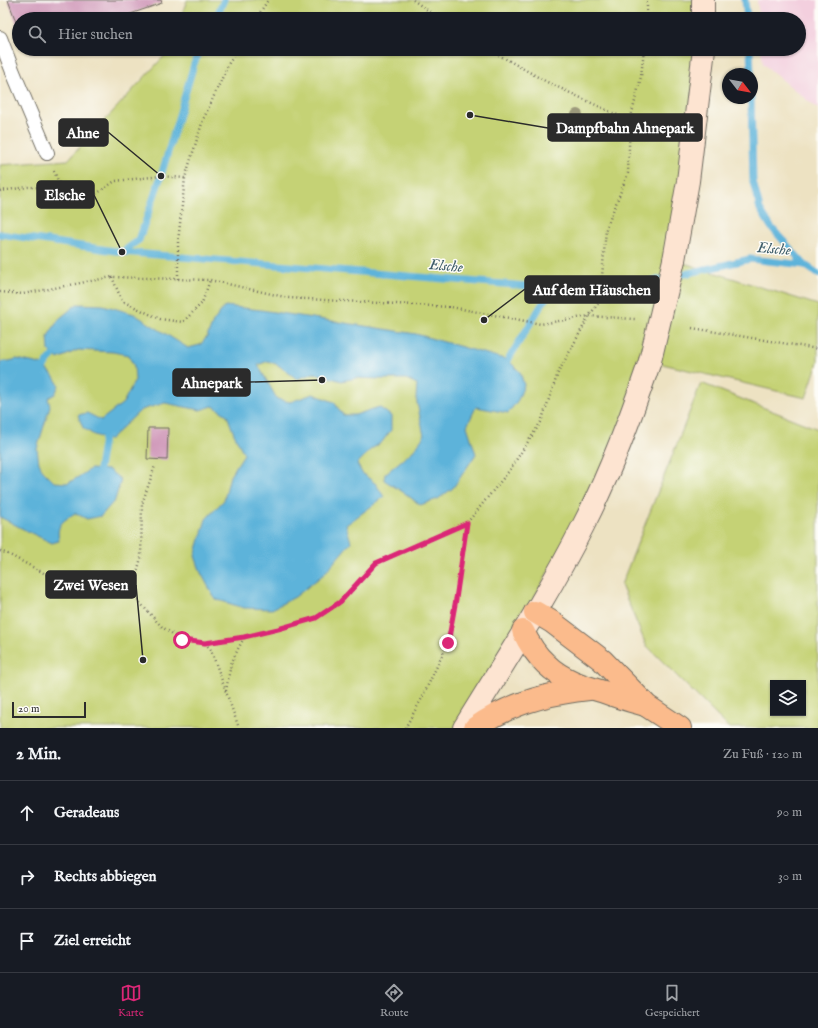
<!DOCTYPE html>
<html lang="de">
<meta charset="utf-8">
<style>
body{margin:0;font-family:"IM FELL English",serif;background:#20242c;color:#f1f3f6}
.controls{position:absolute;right:12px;bottom:12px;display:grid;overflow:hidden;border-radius:0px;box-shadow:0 1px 3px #0004}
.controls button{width:36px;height:36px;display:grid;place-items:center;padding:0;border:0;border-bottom:1px solid #363941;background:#171b24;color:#f1f3f6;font:20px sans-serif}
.compass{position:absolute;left:722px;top:68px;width:36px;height:36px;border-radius:50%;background:#171b24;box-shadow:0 1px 3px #0004;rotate:121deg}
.scale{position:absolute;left:12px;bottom:10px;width:74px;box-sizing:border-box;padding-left:4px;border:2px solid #2b2b2b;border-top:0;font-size:11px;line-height:14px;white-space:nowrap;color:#2b2b2b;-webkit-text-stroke:3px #fdfcf7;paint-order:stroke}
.stop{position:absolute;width:12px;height:12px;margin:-9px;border:3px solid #db2777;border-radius:50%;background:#fff}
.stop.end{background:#db2777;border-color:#fff;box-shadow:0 1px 4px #0008}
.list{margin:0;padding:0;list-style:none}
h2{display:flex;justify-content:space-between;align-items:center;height:52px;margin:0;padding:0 16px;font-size:17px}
h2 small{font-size:13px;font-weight:400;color:#9ea1a6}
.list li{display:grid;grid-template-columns:26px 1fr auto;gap:12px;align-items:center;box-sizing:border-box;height:64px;padding:0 16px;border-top:1px solid #363941}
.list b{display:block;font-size:15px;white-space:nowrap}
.list em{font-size:13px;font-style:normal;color:#9ea1a6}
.icon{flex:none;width:22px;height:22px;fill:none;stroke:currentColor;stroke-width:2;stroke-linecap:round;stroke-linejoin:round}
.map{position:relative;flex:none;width:818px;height:728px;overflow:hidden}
.search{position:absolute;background:#171b24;box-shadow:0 1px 3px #0004;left:12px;right:12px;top:12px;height:44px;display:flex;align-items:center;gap:10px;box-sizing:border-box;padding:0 14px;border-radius:22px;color:#9ea1a6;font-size:15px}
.sheet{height:244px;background:#171b24}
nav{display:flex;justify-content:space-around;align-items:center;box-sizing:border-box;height:56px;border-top:1px solid #363941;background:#171b24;font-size:11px;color:#9ea1a6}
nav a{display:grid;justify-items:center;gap:2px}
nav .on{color:#db2777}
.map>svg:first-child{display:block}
.built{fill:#f3cfde}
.green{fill:#c5d274;stroke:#787e50;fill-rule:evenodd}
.water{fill:#5db3da;stroke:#446f82}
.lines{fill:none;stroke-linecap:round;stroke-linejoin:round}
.stream{stroke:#5db3da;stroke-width:7}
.building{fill:#cf96b8}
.service-casing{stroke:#6f6b60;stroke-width:16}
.secondary-casing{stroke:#6f6b60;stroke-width:24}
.trunk-casing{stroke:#6f6b60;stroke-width:24}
.path{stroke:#6f6b60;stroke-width:2.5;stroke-dasharray:1 3;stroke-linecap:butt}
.service{stroke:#fff;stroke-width:14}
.secondary{stroke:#fde4d1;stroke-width:22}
.trunk{stroke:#fbbb8c;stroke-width:22}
.secondary-bridge-casing{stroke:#6f6b60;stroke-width:24;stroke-linecap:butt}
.secondary-bridge{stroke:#fde4d1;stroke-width:22}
.tree{fill:#9c997b}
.route{stroke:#db2777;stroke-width:5}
.labels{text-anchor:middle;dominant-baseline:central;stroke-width:3;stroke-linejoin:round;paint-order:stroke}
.water-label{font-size:15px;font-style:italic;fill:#3c5b68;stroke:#fdfcf7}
.leader{fill:none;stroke:#2b2b2b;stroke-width:1.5}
.callout-dot{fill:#2b2b2b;stroke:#fdfcf7;stroke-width:1.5}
.callout{fill:#2b2b2b;stroke:#2b2b2b;stroke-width:1.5}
.callout-label{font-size:15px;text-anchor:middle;font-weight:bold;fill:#fff}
</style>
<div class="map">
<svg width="818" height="728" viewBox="0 0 818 728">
<rect width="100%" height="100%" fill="#fdfcf7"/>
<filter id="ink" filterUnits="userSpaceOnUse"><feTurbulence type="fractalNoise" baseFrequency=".025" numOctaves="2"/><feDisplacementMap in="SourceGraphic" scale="8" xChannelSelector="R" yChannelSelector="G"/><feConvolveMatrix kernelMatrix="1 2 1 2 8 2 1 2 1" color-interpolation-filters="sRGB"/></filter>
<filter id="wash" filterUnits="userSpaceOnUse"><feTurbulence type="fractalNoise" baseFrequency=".012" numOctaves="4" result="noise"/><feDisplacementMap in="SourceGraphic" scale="16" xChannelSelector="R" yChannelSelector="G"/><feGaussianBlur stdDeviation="0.9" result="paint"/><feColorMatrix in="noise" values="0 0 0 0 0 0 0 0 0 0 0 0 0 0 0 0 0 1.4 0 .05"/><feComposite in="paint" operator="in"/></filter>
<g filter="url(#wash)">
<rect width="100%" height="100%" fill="#ede2c2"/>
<path class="built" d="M757 0H818V109L763 64 761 49H799V19H759Z"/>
<g class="green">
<path d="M187 0H703V19H180Z"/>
<path d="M168 49H704L674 260 818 305V362L806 398 650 361 629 422 464 728H0V165L68 160 167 53Z"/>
<path d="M701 383 818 429V728H729L646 645 621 585ZM773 683H803V713H773Z"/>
</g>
<g class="water">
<path d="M77 304 103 305 134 314 188 348 200 345 207 337 213 322 225 306 261 310 416 334 508 360 520 372 524 385 518 400 508 413 476 407 467 426 476 454 453 488 438 499 420 505 406 494 384 480 385 474 414 450 424 436 416 398 417 384 406 379H380L356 378 342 381 314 373 297 379 278 365 268 361 258 365 277 399 290 402 313 394 334 402 343 415H355L379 407 391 416V430L382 442 370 450 357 464 362 473 376 484 384 497 346 525 351 542 324 574 295 597 272 609 244 608 215 599 201 573 195 556 206 519 224 500 230 476 244 454 234 434 227 415 213 406 200 410 165 403 141 410 109 440 94 435 83 428 78 415 87 413 101 420 123 403 135 380 134 366 128 355 113 352 78 350 58 359 49 351 48 336 59 319Z"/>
<path d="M17 359 40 364 52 374 59 385 55 394 48 398 50 406 37 449 39 463 43 471 54 482 68 483 80 476 90 469 109 470 121 480 115 500 101 516 87 519 75 513C62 522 56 524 59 541L52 543 29 532 0 517V362L9 361Z"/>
</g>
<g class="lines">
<g class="stream">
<path d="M745 0 747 19"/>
<path d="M215 19 224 0"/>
<path d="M750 49 751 74"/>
<path d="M751 98 753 182 760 209 771 227 805 265"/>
<path d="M0 234 122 252 139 240 161 176 194 64 201 49"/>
<path d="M122 252 552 288"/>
<path d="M508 360 552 288 619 289 750 259 805 265 818 274"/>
<path d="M44 367 53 355"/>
<path d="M99 469 104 438"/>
</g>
</g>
<g id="blocks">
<g class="building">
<path d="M8 0H161L162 3 116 19H19V30Z"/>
<path d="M148 428H168L167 460 147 459Z"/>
</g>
</g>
</g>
<g filter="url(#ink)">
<use href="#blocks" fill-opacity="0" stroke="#6f6b60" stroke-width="1"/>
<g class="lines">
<g class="service-casing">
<path id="service" d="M0 38 13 72 47 153"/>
</g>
<g class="secondary-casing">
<g id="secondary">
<path d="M703 0V19"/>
<path d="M674 260 688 181 704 49"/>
<path d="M464 728C505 661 549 594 584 524 611 471 631 416 650 361"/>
</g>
</g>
<g class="trunk-casing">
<g id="trunk">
<path d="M535 612 552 622 602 660 647 706 680 728"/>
<path d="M523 631C529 644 536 655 546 664 562 680 583 686 604 692 617 697 631 701 645 705"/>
<path d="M475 728C508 704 549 693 589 689"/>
</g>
</g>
<g class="path">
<path d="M413 0 440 19"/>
<path d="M256 19 268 0"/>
<path d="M647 19V0"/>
<path d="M488 49 547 82 630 121"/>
<path d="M54 171 61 188"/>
<path d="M0 191 28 187 61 188 89 199 115 181 161 176 185 178"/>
<path d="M112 277 122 301 160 319 183 322 202 303 210 280"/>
<path d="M178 279V242L185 178 203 120 229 63 238 49"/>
<path d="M0 292 23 294 112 277 210 280 289 298 451 307 541 324 589 316 635 319"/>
<path d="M692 328 818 349"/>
<path d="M0 551 8 554 55 579 131 593 162 627 182 640 205 643 244 637 278 629 316 618 340 603 376 563 467 523 509 471 541 422 558 373 589 316 600 301 606 229 628 173 630 121 641 77 644 49"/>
<path d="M131 593 141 558 142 504 155 466"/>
<path d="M205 643 211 650 239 728"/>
<path d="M226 691 231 664 238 649 244 638"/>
<path d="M405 728 421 700 448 643 456 599 467 523"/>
</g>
<use href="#service" class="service"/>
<use href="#secondary" class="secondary"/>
<use href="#trunk" class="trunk"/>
<g class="secondary-bridge-casing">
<path id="secondary-bridge" d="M650 361 674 260"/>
</g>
<use href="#secondary-bridge" class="secondary-bridge"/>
</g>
<circle class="tree" cx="577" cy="115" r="6"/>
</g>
<g class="lines" filter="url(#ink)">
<path class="route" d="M182 640 205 643 244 637 278 629 316 618 340 602 376 563 467 523 456 599 448 643"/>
</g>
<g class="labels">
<g class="water-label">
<text transform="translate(774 249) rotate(5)">Elsche</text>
<text transform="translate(446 266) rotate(5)">Elsche</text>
</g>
</g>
<path class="leader" d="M470 115L548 128M161 176L108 132M122 252L94 195M484 320L525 289M322 380L250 382M143 660L136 585"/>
<g class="callout-dot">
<circle cx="470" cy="115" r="4"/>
<circle cx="161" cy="176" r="4"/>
<circle cx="122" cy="252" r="4"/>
<circle cx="484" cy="320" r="4"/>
<circle cx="322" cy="380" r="4"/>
<circle cx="143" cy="660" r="4"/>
</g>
<g class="callout">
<rect x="548" y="114" width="154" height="27" rx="4"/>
<rect x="59" y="119" width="49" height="27" rx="4"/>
<rect x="37" y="181" width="57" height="27" rx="4"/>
<rect x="525" y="276" width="134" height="27" rx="4"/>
<rect x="173" y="369" width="77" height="27" rx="4"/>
<rect x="46" y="571" width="90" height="27" rx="4"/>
</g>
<g class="callout-label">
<text x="625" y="133">Dampfbahn Ahnepark</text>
<text x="83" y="138">Ahne</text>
<text x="65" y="200">Elsche</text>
<text x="592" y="295">Auf dem Häuschen</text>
<text x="212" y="388">Ahnepark</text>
<text x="91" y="590">Zwei Wesen</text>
</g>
</svg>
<div class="controls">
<button><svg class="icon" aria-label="layers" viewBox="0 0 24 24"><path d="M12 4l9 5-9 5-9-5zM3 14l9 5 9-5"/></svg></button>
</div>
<svg class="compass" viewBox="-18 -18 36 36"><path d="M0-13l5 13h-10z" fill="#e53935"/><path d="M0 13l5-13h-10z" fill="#9ea1a6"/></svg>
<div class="scale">20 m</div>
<div class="stop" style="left:182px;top:640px"></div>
<div class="stop end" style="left:448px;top:643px"></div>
<div class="search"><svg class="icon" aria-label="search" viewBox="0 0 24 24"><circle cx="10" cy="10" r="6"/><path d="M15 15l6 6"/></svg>Hier suchen</div>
</div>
<section class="sheet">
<h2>2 Min.<small>Zu Fuß · 120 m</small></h2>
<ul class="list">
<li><svg class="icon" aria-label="ahead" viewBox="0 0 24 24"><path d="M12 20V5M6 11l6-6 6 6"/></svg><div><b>Geradeaus</b></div><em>90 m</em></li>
<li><svg class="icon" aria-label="right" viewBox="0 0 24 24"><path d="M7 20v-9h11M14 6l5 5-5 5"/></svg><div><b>Rechts abbiegen</b></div><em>30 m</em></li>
<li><svg class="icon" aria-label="arrive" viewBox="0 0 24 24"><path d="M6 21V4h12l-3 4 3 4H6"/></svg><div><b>Ziel erreicht</b></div></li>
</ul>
</section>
<nav>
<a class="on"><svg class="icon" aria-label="map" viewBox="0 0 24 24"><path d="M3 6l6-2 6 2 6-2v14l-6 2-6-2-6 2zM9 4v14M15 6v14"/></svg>Karte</a>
<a><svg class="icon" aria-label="directions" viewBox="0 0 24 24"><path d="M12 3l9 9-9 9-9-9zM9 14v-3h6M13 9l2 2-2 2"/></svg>Route</a>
<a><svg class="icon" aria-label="saved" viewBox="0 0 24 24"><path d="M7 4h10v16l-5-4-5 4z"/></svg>Gespeichert</a>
</nav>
